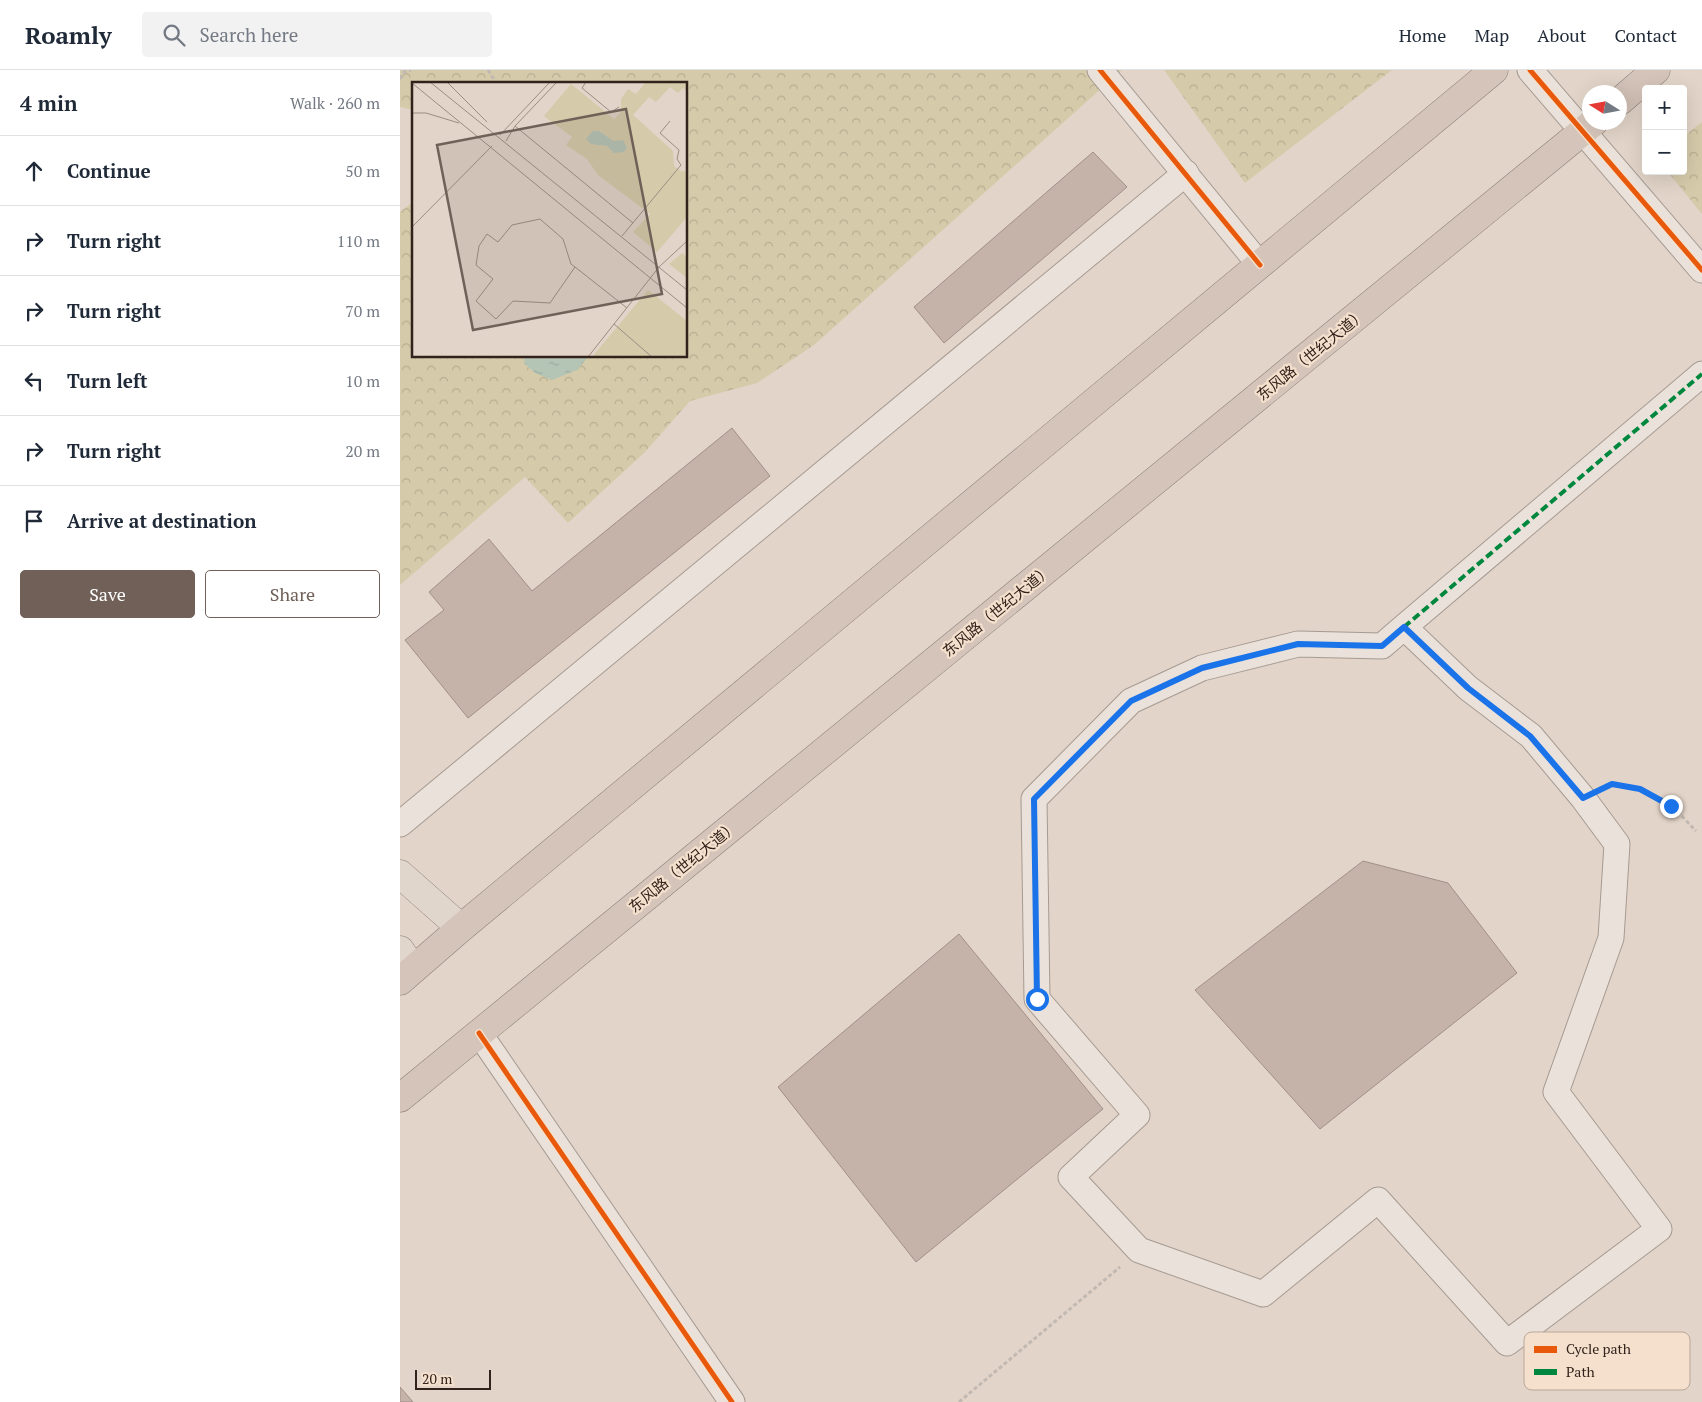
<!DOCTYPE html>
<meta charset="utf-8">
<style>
body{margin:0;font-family:"PT Serif","Noto Sans SC",serif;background:#f2f2f3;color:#1f2937}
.controls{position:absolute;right:15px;top:15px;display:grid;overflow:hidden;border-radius:5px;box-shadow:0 5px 20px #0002}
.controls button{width:45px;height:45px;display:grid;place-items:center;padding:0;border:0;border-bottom:1px solid #e0e1e3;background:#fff;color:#1f2937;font:25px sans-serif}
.compass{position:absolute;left:1182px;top:15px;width:45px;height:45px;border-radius:50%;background:#fff;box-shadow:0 5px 20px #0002;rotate:281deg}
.scale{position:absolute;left:15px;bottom:12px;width:76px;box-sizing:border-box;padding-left:5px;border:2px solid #33221b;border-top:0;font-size:14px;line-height:18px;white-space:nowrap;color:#33221b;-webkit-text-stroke:4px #f4e0cd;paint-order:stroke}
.stop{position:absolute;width:15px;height:15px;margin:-11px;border:4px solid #1a73e8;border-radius:50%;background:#fff}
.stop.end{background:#1a73e8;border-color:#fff;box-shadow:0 1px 5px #0008}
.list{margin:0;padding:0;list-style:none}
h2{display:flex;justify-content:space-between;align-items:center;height:65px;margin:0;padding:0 20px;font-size:21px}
h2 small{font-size:16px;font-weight:400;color:#747a83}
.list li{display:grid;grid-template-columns:32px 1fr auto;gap:15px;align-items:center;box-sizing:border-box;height:70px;padding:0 20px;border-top:1px solid #e0e1e3}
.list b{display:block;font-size:19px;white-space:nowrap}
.list em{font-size:16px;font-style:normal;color:#747a83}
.actions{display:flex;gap:10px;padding:15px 20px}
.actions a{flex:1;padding:11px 0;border:1px solid #706058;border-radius:5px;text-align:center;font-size:18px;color:#706058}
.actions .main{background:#706058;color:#fff}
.icon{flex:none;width:28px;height:28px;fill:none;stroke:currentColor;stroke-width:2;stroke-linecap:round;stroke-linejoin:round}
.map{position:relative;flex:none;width:1302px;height:1332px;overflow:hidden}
header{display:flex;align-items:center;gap:30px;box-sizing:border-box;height:70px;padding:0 25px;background:#fff;border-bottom:1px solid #e0e1e3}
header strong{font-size:24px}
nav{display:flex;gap:28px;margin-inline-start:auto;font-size:18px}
.search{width:350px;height:45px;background:#f2f2f3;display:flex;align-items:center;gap:12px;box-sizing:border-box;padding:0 18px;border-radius:5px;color:#747a83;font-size:19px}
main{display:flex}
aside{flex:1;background:#fff}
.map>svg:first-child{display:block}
.park{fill:url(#park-crowns)}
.water{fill:url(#water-ripples)}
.building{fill:#c5b2a9;stroke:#a19088}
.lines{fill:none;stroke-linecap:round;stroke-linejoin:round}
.minor-casing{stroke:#a69a92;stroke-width:27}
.major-casing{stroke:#8c8079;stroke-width:29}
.highway-casing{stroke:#8c8079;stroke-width:29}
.path{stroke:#c2b9b2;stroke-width:3;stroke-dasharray:4 2.5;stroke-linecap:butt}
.minor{stroke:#eae2da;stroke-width:25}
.major{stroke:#e1d6cb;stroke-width:28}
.highway{stroke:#d5c4b9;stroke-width:28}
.quiet{stroke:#00873e;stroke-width:4;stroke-dasharray:8 4;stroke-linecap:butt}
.cycleway-casing{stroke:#f4e0cd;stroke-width:8}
.cycleway{stroke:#e8590c;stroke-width:5}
.route{stroke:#1a73e8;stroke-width:6}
.labels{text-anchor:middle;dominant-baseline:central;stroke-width:4.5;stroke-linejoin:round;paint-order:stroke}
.street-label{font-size:15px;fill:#33221b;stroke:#f4e0cd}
.inset-road{fill:none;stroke:#9c8d83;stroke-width:1}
.view{fill:#706058;fill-opacity:0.15;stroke:#706058;stroke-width:2.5}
.inset-edge{fill:none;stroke:#33221b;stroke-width:2.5}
.key{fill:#f4e0cd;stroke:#baa798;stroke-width:1}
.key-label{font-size:14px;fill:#33221b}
</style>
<header>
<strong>Roamly</strong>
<div class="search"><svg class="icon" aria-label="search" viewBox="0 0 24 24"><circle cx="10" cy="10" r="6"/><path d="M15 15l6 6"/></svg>Search here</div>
<nav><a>Home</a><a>Map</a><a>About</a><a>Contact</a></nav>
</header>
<main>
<aside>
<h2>4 min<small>Walk · 260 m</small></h2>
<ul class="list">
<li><svg class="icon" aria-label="ahead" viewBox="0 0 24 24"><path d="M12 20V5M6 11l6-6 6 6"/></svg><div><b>Continue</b></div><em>50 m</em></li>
<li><svg class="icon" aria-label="right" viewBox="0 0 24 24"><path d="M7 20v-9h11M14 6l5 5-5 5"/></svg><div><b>Turn right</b></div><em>110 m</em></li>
<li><svg class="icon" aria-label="right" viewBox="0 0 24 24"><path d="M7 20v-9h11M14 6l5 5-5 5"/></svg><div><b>Turn right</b></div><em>70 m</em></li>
<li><svg class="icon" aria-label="left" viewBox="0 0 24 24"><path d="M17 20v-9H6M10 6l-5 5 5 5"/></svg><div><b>Turn left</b></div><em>10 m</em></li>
<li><svg class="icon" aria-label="right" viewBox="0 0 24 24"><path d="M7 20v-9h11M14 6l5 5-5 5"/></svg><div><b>Turn right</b></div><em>20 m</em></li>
<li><svg class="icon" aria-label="arrive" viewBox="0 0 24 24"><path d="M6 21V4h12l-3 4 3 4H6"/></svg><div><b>Arrive at destination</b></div></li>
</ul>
<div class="actions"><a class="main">Save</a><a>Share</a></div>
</aside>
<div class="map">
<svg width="1302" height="1332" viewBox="0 0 1302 1332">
<defs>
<pattern id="park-crowns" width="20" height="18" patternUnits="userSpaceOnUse" patternTransform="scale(1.25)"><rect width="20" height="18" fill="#d5cbaa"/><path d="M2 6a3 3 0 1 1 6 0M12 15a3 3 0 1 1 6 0" fill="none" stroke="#b7ae92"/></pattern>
<pattern id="water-ripples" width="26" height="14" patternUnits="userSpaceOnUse" patternTransform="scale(1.25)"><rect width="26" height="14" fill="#b4c5b6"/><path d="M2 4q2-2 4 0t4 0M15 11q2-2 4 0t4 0" fill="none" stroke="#9ba99c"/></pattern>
</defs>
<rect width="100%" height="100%" fill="#e2d4c8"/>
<g class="park">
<path d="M0 0H722L414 275 357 313 290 331 245 382 168 453 125 407 0 515V142L14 131V286H286V14H14V40L0 37Z"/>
<path d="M764 0H992L845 113Z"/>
<path d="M1302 52V144L1267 101H1283V67Z"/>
</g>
<path class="water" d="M125 286H189L177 300 152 310 135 303 124 293Z"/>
<g class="building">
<path d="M693 82 727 117 544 273 514 237Z"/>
<path d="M332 358 370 406 68 648 5 570 44 540 29 522 89 469 132 521Z"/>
<path d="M963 791 1048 813 1117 903 920 1059 795 920Z"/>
<path d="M559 864 703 1039 516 1192 378 1017Z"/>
<path d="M0 1317 13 1332H0Z"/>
</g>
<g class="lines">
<g class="minor-casing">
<g id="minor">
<path d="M700 0 860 195"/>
<path d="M1130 0 1302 200"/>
<path d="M1004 557 1068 618 1131 666 1183 728 1217 774 1211 868 1156 1022 1259 1159 1107 1273 978 1130 863 1224 739 1180 671 1107 737 1045 637 929 634 729 731 631 802 598 898 574 982 576 1004 557 1302 304"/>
<path d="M0 754 786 103"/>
<path d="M79 963 332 1332"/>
</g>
</g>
<g class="major-casing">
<g id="major">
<path d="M0 804 61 858"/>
<path d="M0 880 9 893"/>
</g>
</g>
<g class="highway-casing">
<g id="highway">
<path d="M1220 31 1256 0"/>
<path d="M0 911 61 858 1094 0"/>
<path d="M0 1028 1194 52"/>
</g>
</g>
<g class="path">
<path d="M88 0 97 14"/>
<path d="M0 9 4 2 11 0"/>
<path d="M1206 717C1223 709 1257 726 1271 736 1280 743 1288 753 1296 761"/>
<path d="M559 1332 720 1197"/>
</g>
<use href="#minor" class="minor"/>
<use href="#major" class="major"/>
<use href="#highway" class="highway"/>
<path class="quiet" d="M1004 557 1302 304"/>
<g class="cycleway-casing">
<g id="cycleway">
<path d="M700 0 860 195"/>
<path d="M1130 0 1302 200"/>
<path d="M79 963 332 1332"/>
</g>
</g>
<use href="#cycleway" class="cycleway"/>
</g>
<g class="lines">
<path class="route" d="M637 929 634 729 731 631 802 598 898 574 982 576 1004 557 1068 618 1130 666 1183 728 1212 714 1240 719 1271 736"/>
</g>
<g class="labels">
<g class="street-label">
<text transform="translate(911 284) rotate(-39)">东风路（世纪大道）</text>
<text transform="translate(597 540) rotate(-39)">东风路（世纪大道）</text>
<text transform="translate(283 796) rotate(-39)">东风路（世纪大道）</text>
</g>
</g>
<g transform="translate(12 12)">
<rect width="275" height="275" fill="#e2d4c8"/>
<path d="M270 171 275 175V196L257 182Z" fill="#d5cbaa"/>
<path d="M234 0H275V9L271 6 266 11 258 5 244 20 237 15 221 33 261 69 262 84 269 89H275V135L245 170 221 150 238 132 186 93 175 77 154 63 160 55 132 34 159 2 202 37 209 30V17L216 7 224 12ZM236 208 275 239V275H180Z" fill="#d5cbaa"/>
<path d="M181 49H187L201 59 211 58 215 66 212 70 202 71 195 64 179 62 174 57Z" fill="#b4c5b6"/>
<path class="inset-road" d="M18 0 275 208M35 0 75 40M174 0 170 6 199 30 207 25M0 1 275 226M0 31H14L47 41M103 44 221 141M88 53 138 0M94 59 103 44 145 0M0 145 80 64M210 154 269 83 265 77 267 68 248 51 258 39M163 185 138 221 101 219 84 237 64 219 81 197 64 183 67 164 75 152 86 160 100 143 128 137 151 157 159 182 163 185 215 226M202 242 240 275M176 275 247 185 275 159"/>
<path class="view" d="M214 27 250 212 61 248 25 63Z"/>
<rect width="275" height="275" class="inset-edge"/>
</g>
<rect x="1124" y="1262" width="166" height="58" rx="8" class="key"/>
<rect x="1134" y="1276" width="23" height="7" fill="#e8590c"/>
<rect x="1134" y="1299" width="23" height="6" fill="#00873e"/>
<g class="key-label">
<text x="1166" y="1284">Cycle path</text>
<text x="1166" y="1307">Path</text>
</g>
</svg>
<div class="controls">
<button>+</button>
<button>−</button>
</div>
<svg class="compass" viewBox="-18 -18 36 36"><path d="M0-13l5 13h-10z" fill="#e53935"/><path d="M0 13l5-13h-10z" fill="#747a83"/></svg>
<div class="scale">20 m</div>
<div class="stop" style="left:637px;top:929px"></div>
<div class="stop end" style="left:1271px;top:736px"></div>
</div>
</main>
